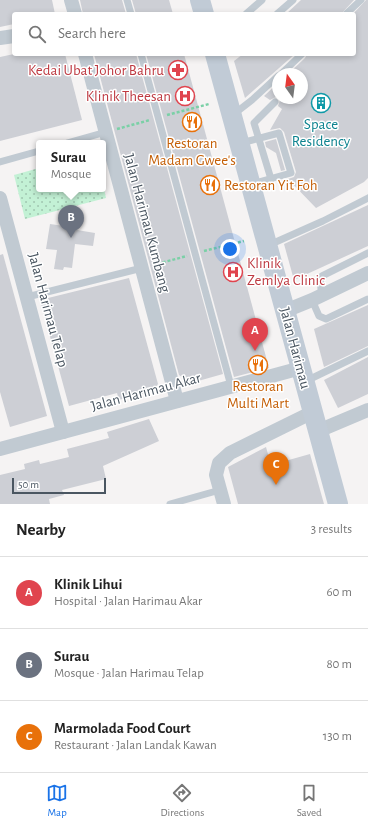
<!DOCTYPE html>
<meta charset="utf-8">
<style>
body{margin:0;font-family:"Alegreya Sans",sans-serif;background:#f6f6f6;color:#222}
.compass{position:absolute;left:272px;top:68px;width:36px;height:36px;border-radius:50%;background:#fff;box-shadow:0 2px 6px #0003;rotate:346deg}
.scale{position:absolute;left:12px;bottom:10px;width:94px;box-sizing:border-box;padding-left:4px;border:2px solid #4a5661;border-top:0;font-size:11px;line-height:14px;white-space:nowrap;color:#4a5661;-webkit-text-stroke:3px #fff;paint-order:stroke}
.you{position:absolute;left:230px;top:249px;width:14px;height:14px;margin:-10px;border:3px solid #fff;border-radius:50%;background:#1a73e8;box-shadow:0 0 0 6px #1a73e833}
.badge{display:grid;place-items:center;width:26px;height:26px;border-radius:50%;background:#1a73e8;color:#fff;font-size:13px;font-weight:700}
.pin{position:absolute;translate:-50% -33px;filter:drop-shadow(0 1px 2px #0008)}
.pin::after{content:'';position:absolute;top:21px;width:14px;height:12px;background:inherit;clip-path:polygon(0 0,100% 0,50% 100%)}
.popup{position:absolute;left:36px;top:140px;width:70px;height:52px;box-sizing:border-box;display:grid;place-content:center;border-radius:4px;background:#fff;filter:drop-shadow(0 1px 3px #0005);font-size:13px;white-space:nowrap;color:#767676}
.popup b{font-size:15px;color:#222}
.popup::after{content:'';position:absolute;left:50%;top:100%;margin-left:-8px;border:8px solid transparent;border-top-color:#fff}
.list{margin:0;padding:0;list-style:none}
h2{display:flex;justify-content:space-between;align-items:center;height:52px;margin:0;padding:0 16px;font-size:17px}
h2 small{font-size:13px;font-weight:400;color:#767676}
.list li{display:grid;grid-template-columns:26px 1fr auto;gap:12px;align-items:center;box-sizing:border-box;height:72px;padding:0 16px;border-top:1px solid #e0e0e0}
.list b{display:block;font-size:15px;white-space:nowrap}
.list p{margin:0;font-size:13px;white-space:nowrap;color:#767676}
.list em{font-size:13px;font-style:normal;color:#767676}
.icon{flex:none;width:22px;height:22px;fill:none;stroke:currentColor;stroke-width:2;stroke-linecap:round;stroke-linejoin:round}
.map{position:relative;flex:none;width:368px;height:504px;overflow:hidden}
.search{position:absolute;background:#fff;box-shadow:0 2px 6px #0003;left:12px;right:12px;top:12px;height:44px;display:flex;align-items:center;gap:10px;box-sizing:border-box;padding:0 14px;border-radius:4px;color:#767676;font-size:15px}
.sheet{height:268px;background:#fff}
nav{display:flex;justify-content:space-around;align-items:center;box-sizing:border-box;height:56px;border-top:1px solid #e0e0e0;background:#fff;font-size:11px;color:#767676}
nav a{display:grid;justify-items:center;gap:2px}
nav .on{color:#1a73e8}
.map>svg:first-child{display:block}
.green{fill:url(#green-dots)}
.building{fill:#cdcfd5}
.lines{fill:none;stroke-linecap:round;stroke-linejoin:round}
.path{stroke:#7ad0a6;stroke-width:2.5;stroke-dasharray:3 2;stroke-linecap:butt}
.lane{stroke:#c1cad2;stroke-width:7}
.street{stroke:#c1cad2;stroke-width:14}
.secondary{stroke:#c1cbd6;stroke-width:20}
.labels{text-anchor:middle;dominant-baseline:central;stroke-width:3;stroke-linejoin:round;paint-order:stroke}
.health-label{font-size:15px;fill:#be3a42;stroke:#fff;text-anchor:end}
.culture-label{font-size:15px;fill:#0d838f;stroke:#fff}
.food-label{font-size:15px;fill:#c56008;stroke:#fff}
.street-label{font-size:15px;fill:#4a5661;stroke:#fff}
</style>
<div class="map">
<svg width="368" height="504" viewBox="0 0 368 504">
<defs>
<pattern id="green-dots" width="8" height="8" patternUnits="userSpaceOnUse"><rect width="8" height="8" fill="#c3f1d5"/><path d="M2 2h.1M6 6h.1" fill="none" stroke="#a0c6b0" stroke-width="1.8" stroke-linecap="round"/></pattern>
</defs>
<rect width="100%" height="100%" fill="#f5f3f3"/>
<path class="green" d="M39 168V189H103V184L106 198 25 219 14 175Z"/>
<g class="building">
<path d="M0 0H52L55 14H14V24L0 27Z"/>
<path d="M80 0H122L126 14H83Z"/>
<path d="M132 0H169L173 14H136Z"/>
<path d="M301 0H354L341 14H286Z"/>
<path d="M366 0H368V178L364 182 316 208 288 179 294 177 296 172 284 132 280 128 270 130 282 109 278 106 280 100 276 97 270 100 264 96 278 83V98H302V74H288L305 58 307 54H354L353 14Z"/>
<path d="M14 54H65L82 120 0 141V57Z"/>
<path d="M94 54H136L223 374 191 383 179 375Z"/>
<path d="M146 54H184L269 368 234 377Z"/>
<path d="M243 54H295L245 98 234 61Z"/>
<path d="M276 139 285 170 281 171 276 153 266 147 265 142Z"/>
<path d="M368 205V246L294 280 284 244Z"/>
<path d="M50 224 78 228 77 230 95 233 93 246 75 244 72 268 64 267 63 270 54 269 57 250 46 249Z"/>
<path d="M3 254 47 416 10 427 0 392V255Z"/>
<path d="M129 278 158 384 153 391 119 400 117 393 69 406 40 300Z"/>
<path d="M368 305V346L324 367 314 329Z"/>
<path d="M368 357V394L338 408 324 380Z"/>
<path d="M149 419 159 441 103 466 106 479 62 490 64 495 49 499 50 504H0V475L25 469 24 464 39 460 40 464 69 457 67 449 109 438 107 432Z"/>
<path d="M266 447 271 465 310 454 324 504H238L228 467Z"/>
</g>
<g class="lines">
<g class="path">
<path d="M167 115 209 104"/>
<path d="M117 129 150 120"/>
<path d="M204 251 244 241"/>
<path d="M153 265 187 256"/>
</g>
<g class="lane">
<path d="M127 0 131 14"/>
<path d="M246 14 262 0"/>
<path d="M277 14 293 0"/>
<path d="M346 14 361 0"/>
<path d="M141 54 231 386"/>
<path d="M281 74 302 54"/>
<path d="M234 114 252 100 278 76"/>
<path d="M67 143 106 132"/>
<path d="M241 143 279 133 291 173 252 184"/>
<path d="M0 162 39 151"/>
<path d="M271 179 254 123 275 102"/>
<path d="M269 245 323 221 368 198"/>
<path d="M322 295 320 282 322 276 368 253"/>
<path d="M27 297 142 268"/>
<path d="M312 300 319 316 326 319 368 299"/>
<path d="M306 381 368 351"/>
<path d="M170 504 220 490"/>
</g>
<g class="street">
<path d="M71 0 75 14"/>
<path d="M0 38 14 36"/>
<path d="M85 54 177 401"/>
<path d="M0 198 63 432"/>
<path d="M285 311 312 300 368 273"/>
<path d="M318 431 368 410"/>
<path d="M0 449 301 368"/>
<path d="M224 504 216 475 219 463 230 453 313 412"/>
</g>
<g class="secondary">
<path d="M200 0 204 14"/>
<path d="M215 54 338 504"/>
</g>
</g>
<defs>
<g id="pharmacy-ring" transform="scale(1)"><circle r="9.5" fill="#fff" stroke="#e0444e" stroke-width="1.5"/><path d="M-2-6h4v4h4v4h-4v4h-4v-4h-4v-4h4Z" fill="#e0444e"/></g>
<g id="hospital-ring" transform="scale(1)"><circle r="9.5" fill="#fff" stroke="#e0444e" stroke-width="1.5"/><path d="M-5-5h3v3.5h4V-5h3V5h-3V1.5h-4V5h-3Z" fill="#e0444e"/></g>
<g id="building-ring" transform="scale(1)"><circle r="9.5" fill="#fff" stroke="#0f9aa8" stroke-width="1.5"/><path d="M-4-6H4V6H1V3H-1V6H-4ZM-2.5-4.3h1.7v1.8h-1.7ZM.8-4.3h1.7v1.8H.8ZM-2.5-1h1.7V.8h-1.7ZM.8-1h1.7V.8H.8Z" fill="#0f9aa8"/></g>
<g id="restaurant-ring" transform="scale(1)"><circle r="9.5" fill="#fff" stroke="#e8710a" stroke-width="1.5"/><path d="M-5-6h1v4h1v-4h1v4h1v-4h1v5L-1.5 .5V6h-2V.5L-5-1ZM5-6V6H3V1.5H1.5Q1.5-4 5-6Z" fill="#e8710a"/></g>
</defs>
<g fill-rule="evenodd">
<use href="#pharmacy-ring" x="178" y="70"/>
<use href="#hospital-ring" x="185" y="96"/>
<use href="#building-ring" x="321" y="103"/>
<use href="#restaurant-ring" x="192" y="122"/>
<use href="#restaurant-ring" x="210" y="185"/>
<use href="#hospital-ring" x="233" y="272"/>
<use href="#restaurant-ring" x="258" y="365"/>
</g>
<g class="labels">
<g class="health-label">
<text x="164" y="70">Kedai Ubat Johor Bahru</text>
<text x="171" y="96">Klinik Theesan</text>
<text x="247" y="263" text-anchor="start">Klinik<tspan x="247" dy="17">Zemlya Clinic</tspan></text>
</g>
<g class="culture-label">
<text x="321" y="124">Space<tspan x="321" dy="17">Residency</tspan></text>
</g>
<g class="food-label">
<text x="192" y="143">Restoran<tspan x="192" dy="17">Madam Gwee's</tspan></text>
<text x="224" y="185" text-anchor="start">Restoran Yit Foh</text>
<text x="258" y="386">Restoran<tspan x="258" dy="17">Multi Mart</tspan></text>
</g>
<g class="street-label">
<text transform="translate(147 223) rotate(75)">Jalan Harimau Kumbang</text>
<text transform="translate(48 310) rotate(75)">Jalan Harimau Telap</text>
<text transform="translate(295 348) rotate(75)">Jalan Harimau</text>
<text transform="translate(146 392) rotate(-15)">Jalan Harimau Akar</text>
</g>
</g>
</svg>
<svg class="compass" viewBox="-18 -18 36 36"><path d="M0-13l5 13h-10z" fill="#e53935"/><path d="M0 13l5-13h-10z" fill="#767676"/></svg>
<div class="scale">50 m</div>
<div class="you"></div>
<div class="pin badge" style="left:255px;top:351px;background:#e0444e">A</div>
<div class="pin badge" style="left:71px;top:238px;background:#6b7280">B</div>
<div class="popup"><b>Surau</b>Mosque</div>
<div class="pin badge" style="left:276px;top:485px;background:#e8710a">C</div>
<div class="search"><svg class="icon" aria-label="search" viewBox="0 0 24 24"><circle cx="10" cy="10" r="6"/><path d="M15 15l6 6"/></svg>Search here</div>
</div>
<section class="sheet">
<h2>Nearby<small>3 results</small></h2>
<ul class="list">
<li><span class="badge" style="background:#e0444e">A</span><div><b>Klinik Lihui</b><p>Hospital · Jalan Harimau Akar</p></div><em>60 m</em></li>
<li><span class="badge" style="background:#6b7280">B</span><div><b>Surau</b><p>Mosque · Jalan Harimau Telap</p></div><em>80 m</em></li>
<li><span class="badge" style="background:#e8710a">C</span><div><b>Marmolada Food Court</b><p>Restaurant · Jalan Landak Kawan</p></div><em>130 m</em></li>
</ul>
</section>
<nav>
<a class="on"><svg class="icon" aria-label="map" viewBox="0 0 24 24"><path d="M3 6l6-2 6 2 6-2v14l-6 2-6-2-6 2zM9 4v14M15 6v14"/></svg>Map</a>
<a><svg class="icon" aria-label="directions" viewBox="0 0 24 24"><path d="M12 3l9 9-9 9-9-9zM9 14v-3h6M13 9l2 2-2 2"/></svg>Directions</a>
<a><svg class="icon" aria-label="saved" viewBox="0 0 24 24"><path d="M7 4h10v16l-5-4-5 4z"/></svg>Saved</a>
</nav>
